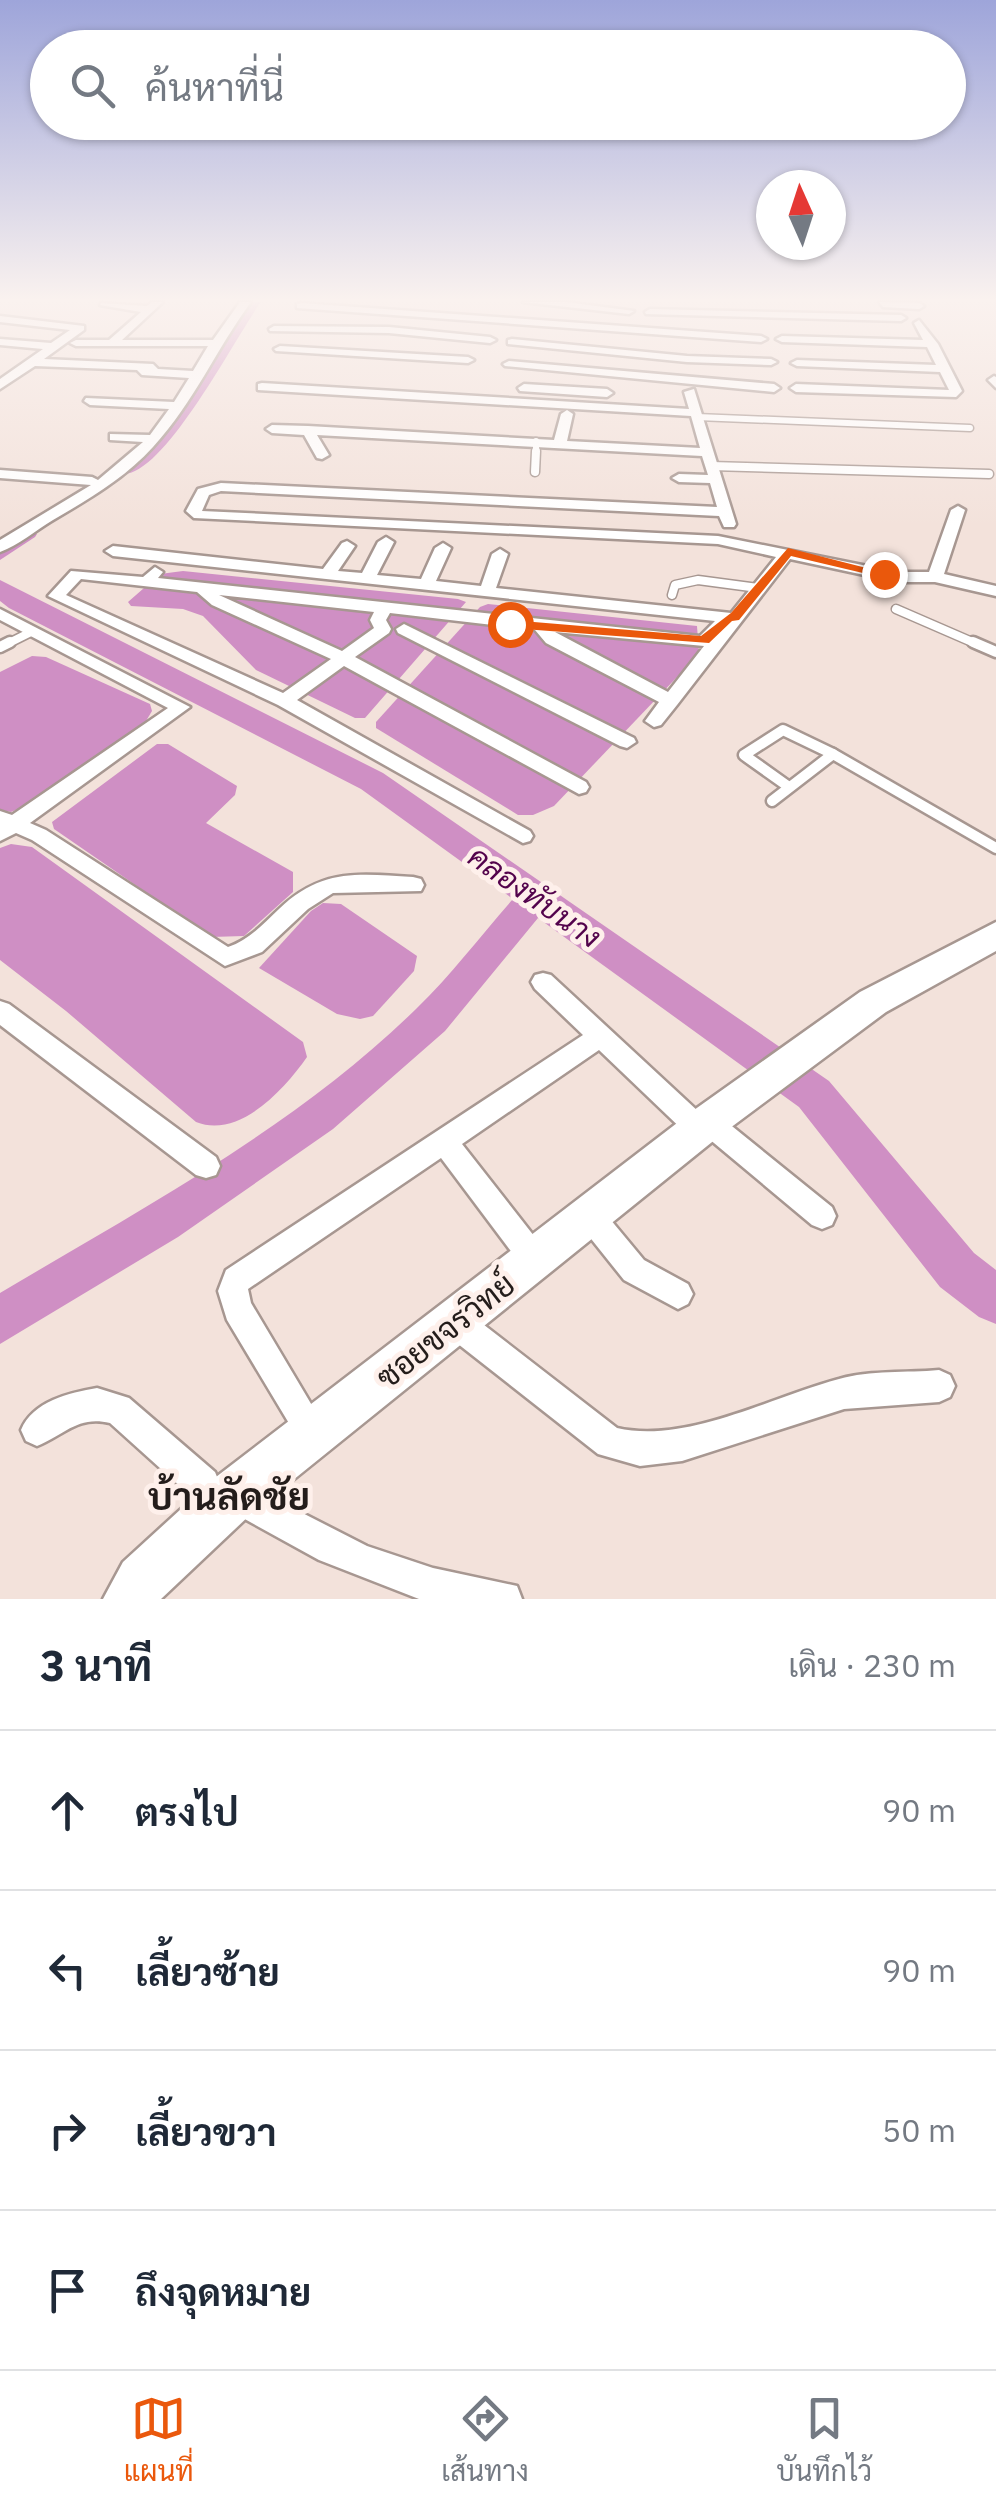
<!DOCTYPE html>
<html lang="th">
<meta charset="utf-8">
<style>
body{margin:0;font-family:"IBM Plex Sans",Sarabun,sans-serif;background:#f6f6f7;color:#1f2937}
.compass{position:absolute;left:756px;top:170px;width:90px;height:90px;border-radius:50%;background:#fff;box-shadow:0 2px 8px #0004;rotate:357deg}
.stop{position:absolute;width:30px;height:30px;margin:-22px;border:8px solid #ea580c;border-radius:50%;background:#fff}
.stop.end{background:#ea580c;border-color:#fff;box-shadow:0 2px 10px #0008}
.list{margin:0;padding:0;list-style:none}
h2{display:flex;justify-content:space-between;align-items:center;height:130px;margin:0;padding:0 40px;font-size:42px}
h2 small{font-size:32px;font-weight:400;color:#747a83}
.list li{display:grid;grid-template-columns:65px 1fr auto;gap:30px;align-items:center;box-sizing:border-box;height:160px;padding:0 40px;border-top:2px solid #e0e1e3}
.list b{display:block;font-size:38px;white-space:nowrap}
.list em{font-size:32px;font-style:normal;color:#747a83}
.icon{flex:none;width:55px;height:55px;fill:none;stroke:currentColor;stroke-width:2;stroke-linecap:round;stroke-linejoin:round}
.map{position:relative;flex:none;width:996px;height:1599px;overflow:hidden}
.search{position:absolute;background:#fff;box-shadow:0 2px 8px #0004;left:30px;right:30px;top:30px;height:110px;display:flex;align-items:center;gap:25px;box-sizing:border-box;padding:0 35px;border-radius:55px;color:#747a83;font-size:38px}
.sheet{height:770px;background:#fff}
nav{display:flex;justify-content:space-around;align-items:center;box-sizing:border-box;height:140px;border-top:2px solid #e0e1e3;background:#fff;font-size:28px;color:#747a83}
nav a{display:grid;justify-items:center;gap:5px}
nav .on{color:#ea580c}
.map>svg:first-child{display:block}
.water{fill:#cf8fc4}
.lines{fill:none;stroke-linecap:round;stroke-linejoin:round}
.canal{fill:#cf8fc4;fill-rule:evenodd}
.river{fill:#cf8fc4;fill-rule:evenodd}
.lane-far2-casing{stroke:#a79791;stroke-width:9}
.lane-far1-casing{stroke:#a79791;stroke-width:11}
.lane-casing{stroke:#a79791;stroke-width:15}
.street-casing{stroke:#a79791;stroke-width:5}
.secondary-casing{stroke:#a79791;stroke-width:5}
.lane-far2{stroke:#fff;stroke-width:6}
.lane-far1{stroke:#fff;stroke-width:8}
.lane{stroke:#fff;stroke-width:10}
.street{fill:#fff;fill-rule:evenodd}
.secondary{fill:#fff;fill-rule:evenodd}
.route{fill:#ea580c}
.labels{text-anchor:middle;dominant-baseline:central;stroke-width:10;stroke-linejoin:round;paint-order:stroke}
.water-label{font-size:30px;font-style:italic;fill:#53034c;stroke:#fef0eb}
.near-street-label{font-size:32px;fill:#241d1b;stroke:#fef0eb}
.near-quarter-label{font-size:38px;font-weight:bold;fill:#241d1b;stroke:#fef0eb}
</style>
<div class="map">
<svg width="996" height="1599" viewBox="0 0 996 1599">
<rect width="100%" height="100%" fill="#f3e2db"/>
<g class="water">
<path d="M183 571 458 599 466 602 365 718H355L256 670 203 616 183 609 131 606 128 602 160 574Z"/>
<path d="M488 604 697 626 699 654 554 806 533 815H518L376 728V722L480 607Z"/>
<path d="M32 656 46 657 150 704 152 711 146 721 27 805 11 812 0 810V672Z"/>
<path d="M157 744H168L237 786 235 795 206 823 293 872V892L244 936 211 937 54 829 52 822Z"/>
<path d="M11 844 32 847 303 1042 307 1057C284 1090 239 1139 196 1122L66 1011 0 960V848Z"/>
<path d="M323 903 341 904 417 956 414 971 373 1016 360 1019 337 1014 259 968 311 911Z"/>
</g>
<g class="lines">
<g class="canal">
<path d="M252 302H261C236 336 165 475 123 474V468L156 442 173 422Z"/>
<path d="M30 530 37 534 35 537 0 560V550Z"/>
</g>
<path class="river" d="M0 580 383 773 829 1081 974 1253 996 1270V1324L979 1317 940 1287 799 1107 538 918 445 1031 333 1129 178 1237 0 1344V1293C143 1208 297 1126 417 1008 452 974 481 935 513 899L361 789 9 608 0 601Z"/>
<g class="lane-far2-casing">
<g id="lane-far2">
<path d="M697 417 970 428"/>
<path d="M536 453V441"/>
</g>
</g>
<g class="lane-far1-casing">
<g id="lane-far1">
<path d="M711 466 989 474"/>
<path d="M535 472 536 451"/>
<path d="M672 595 675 585 698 580 758 588"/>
<path d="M896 609 979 645"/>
<path d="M5 645 31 632"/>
</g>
</g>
<g class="lane-casing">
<g id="lane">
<path d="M973 642 996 652"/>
<path d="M0 647 10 642"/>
<path d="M789 787 744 755 783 730 833 754"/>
<path d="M772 801 833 754 996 848"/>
</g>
</g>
<g class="street-casing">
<g id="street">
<path d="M152 302H163L122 340H213L240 302H251C215 351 195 401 153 447 125 478 89 499 53 520 36 530 19 545 0 552V540L91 485 0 478V470L92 477 98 480 143 442 110 440V434L150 435 169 409 90 405 84 401 86 398 174 402 189 378 142 375 137 370 35 366 0 389V379L43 349 0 345V339L51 343 70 330 0 322V316L84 326V330L44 359 153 364 158 369 193 371 208 346H76L70 343 76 340H109L141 312 100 305 101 303 147 306Z"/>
<path d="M523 302H566L634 311 629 314Z"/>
<path d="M879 302 919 303 924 306 919 309 883 307Z"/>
<path d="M301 303 761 336 767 339 761 342 297 308V304Z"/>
<path d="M650 309 901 315 906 318 901 321 646 314 645 312Z"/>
<path d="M919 320 938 344 962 391 956 397 796 392 790 388 796 384 949 390 940 372 797 366 791 363 797 360 936 365 927 347 782 342 776 339 782 336 923 340 914 323Z"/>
<path d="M274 326 389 327 490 337 496 340 490 343 389 333 270 331 269 329Z"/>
<path d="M512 339 687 356 771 359 777 362 771 365 687 362 508 344V340Z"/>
<path d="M280 346 468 357 474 360 468 363 276 351 274 349Z"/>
<path d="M509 361 774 384 780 388 774 392 505 366 503 364Z"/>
<path d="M994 376 996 377V388L988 380Z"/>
<path d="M262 383 689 409 684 392 694 389 736 524 734 527H724L719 516 221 491 209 495 202 511 718 536 897 572H929L951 510 958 506 965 510 944 574 996 586V596L935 582H897L790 559 677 705 661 725 654 727 645 721 659 702 546 643 535 630 390 613 386 620 391 629 389 633 355 657 586 782 589 787 586 792 579 794 344 666 297 700 530 831 533 836 530 841 523 843 278 705 48 596 71 571 143 577 155 567 163 572 158 578 700 636 715 621 113 556 105 551 113 546 323 569 342 543 347 541 355 546 338 571 362 573 378 542 386 537 394 542 377 575 421 579 435 548 443 543 451 548 436 581 481 586 492 554 500 549 508 554 496 588 731 613 776 557 718 544 194 518 186 511 198 489 221 483 717 507 710 483 679 482 672 478 679 474 708 475 702 456 317 435 329 455 322 459 317 458 304 435 272 433 266 429 272 425 308 426 554 440 561 414 567 410 573 414 567 441 700 448 691 416 258 390V384ZM81 579 197 592 212 605 331 659 283 693 66 595ZM219 595 374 612 370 620 374 628 342 651ZM555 632 704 646 668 692Z"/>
<path d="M524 384 607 389 613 393 607 397 520 391 518 388Z"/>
<path d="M0 609 190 707 30 823 46 830 228 947C249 940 263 924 279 909 322 868 358 874 413 877L421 879 424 885 421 891 333 893 308 909 262 952 225 966 32 840 16 833 0 841V811L12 815 168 708 0 620Z"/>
<path d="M404 624 634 738 636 742 627 748 620 746 398 633 396 629Z"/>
<path d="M543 973 551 975 700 1113 708 1110 717 1114 832 1207 836 1216 832 1225 822 1229 812 1225 708 1138 699 1141 690 1137 599 1050 462 1144 545 1250 549 1260 545 1270 535 1274 525 1270 441 1158 248 1289 251 1303 329 1434 324 1445 313 1450 302 1445 227 1320 218 1291 226 1270 583 1035 535 989 531 982 535 975Z"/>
<path d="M0 1001 9 1004 216 1157 220 1166 216 1175 206 1178 196 1175 0 1025Z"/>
<path d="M590 1203 600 1207 644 1260 688 1284 693 1294 688 1304 678 1309 624 1280 580 1225 576 1216 580 1207Z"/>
<path d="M455 1307 466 1311 617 1428C686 1444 771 1397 839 1379 870 1370 907 1373 939 1370L950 1375 955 1386 950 1397 939 1402 844 1409 682 1461 640 1466 598 1454 444 1333 440 1322 444 1311Z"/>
<path d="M97 1388 129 1398 215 1472 222 1489 224 1484 236 1479 367 1546 433 1568 517 1586 522 1599H419L319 1560 232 1512 227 1524 215 1529 203 1524 191 1496 110 1423C78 1415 64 1435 37 1446L26 1441 21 1430C33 1401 69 1393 97 1388Z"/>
</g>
</g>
<g class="secondary-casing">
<path id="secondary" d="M996 922V951L886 1012 722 1134 252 1513 161 1599H103L123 1562 216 1477 694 1110 860 992Z"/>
</g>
<use href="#lane-far2" class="lane-far2"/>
<use href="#lane-far1" class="lane-far1"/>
<use href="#lane" class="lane"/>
<use href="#street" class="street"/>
<use href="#secondary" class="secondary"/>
</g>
<linearGradient id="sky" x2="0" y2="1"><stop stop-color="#9ea5da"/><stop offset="0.57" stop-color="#faf2ef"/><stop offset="1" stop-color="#faf2ef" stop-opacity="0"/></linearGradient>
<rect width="996" height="526" fill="url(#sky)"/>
<path class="route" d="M788 548 890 574 884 578 791 556 739 620 732 621 709 643 510 628 504 624 510 620 701 636 731 613Z"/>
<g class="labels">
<g class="water-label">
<text transform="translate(535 896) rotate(35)">คลองทับนาง</text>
</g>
<g class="near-street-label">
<text transform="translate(445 1330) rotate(-38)">ซอยขจรวิทย์</text>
</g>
<g class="near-quarter-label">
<text x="229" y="1495">บ้านลัดชัย</text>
</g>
</g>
</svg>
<svg class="compass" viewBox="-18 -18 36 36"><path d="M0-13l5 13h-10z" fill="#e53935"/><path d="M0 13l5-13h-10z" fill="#747a83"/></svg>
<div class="stop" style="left:510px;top:624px"></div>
<div class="stop end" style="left:884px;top:574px"></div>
<div class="search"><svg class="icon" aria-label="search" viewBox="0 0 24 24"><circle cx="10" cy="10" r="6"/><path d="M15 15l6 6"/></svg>ค้นหาที่นี่</div>
</div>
<section class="sheet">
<h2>3 นาที<small>เดิน · 230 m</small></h2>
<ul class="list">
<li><svg class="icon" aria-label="ahead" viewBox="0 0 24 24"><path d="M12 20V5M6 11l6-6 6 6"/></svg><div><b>ตรงไป</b></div><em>90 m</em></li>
<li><svg class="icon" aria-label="left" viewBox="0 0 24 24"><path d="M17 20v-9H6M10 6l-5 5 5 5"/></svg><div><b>เลี้ยวซ้าย</b></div><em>90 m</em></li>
<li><svg class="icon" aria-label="right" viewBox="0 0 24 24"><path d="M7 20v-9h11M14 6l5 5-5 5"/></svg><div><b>เลี้ยวขวา</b></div><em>50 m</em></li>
<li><svg class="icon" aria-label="arrive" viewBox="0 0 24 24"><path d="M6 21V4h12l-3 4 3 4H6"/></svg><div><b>ถึงจุดหมาย</b></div></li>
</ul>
</section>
<nav>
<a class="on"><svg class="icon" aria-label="map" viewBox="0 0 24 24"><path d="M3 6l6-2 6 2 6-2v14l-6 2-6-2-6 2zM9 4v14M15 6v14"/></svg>แผนที่</a>
<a><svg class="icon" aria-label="directions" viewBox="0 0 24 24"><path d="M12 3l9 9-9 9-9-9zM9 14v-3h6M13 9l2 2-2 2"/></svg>เส้นทาง</a>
<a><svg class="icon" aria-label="saved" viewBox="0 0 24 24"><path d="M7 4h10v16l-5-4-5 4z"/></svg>บันทึกไว้</a>
</nav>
